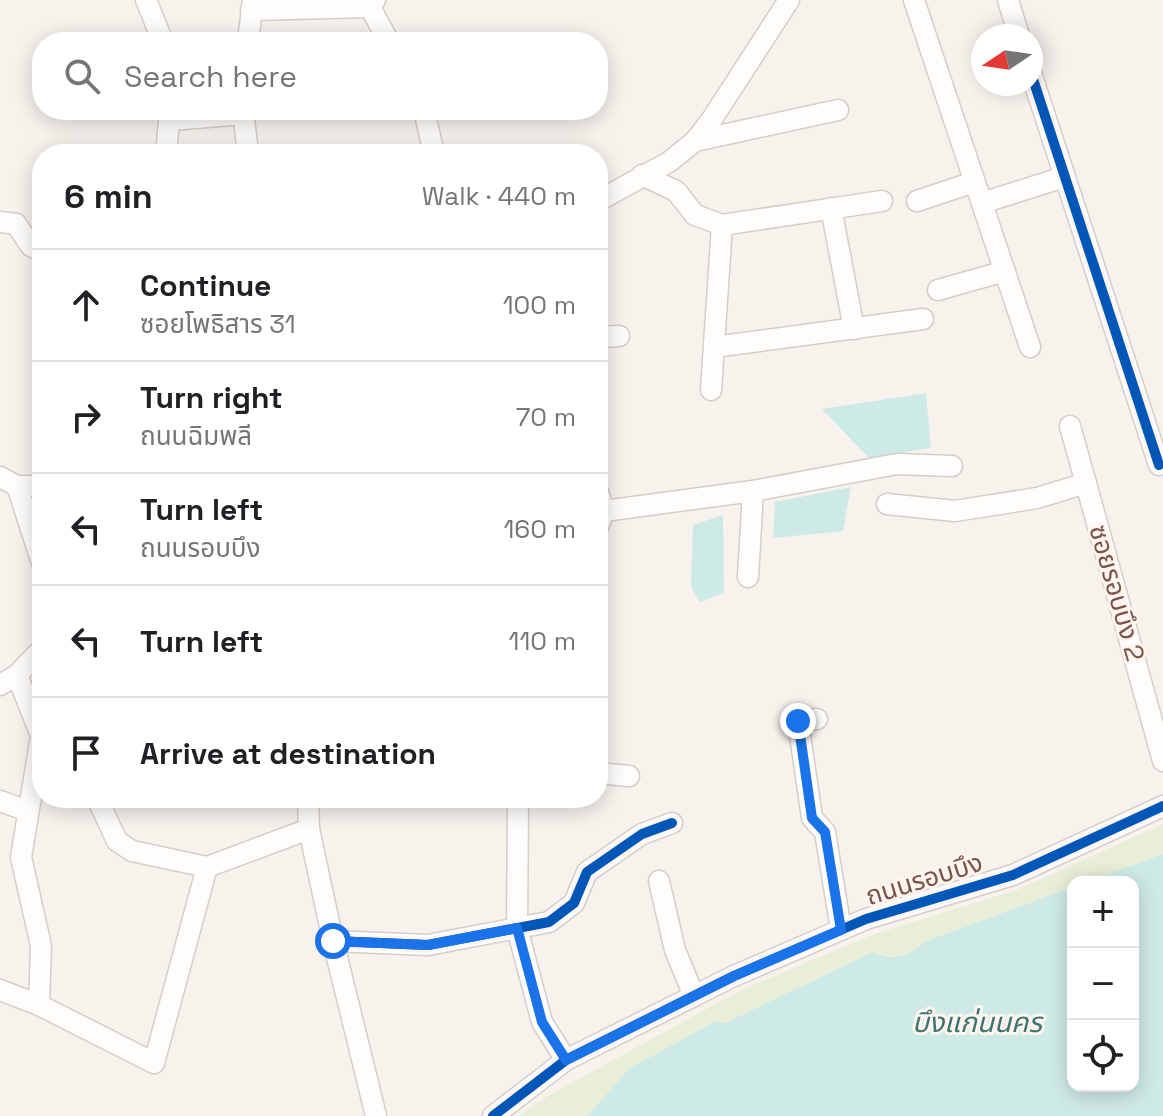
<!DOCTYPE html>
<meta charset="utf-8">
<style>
body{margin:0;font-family:"Space Grotesk","Noto Sans Thai",sans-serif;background:#f2f2f2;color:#202124}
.controls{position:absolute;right:24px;bottom:24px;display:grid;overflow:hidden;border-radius:16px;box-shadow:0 4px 20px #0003}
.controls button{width:72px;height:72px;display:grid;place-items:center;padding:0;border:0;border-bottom:2px solid #e0e0e0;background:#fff;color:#202124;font:40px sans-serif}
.compass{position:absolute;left:971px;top:24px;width:72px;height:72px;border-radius:50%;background:#fff;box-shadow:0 4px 20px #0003;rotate:257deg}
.stop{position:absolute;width:24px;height:24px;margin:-18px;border:6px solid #1a73e8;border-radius:50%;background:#fff}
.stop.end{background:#1a73e8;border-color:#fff;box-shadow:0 2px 8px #0008}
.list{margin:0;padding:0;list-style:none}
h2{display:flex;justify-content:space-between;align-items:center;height:104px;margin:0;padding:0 32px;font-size:34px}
h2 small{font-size:26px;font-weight:400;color:#757577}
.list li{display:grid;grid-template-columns:52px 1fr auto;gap:24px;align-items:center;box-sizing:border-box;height:112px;padding:0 32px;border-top:2px solid #e0e0e0}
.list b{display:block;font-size:30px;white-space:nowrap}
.list p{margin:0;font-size:26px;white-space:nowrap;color:#757577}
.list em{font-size:26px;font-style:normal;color:#757577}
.icon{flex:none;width:44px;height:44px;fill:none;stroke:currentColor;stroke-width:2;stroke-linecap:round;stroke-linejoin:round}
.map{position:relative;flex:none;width:1163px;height:1116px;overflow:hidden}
.search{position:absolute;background:#fff;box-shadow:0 4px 20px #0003;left:32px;top:32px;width:576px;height:88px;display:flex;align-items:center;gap:20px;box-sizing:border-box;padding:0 28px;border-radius:32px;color:#757577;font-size:30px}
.panel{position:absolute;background:#fff;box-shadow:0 4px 20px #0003;left:32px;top:144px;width:576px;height:664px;border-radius:32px}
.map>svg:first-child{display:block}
.green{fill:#e8eed7}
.water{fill:#ceeae7}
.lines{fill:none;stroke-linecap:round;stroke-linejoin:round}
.minor-casing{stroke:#d6cdc8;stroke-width:23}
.minor{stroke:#fefdfc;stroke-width:20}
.cycleway-casing{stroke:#fff5ee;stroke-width:15}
.cycleway{stroke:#0057b8;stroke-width:10}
.route{stroke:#1a73e8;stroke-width:10}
.labels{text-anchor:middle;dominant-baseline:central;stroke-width:6;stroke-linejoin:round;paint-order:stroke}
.street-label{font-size:26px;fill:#77534b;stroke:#fff5ee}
.water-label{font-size:28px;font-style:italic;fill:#3c7474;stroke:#fff5ee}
</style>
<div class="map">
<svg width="1163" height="1116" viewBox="0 0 1163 1116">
<rect width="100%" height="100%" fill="#f7f2ec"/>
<path class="green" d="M1163 824V854L1087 882H1073V887L924 942C910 956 892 960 873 952L725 1023 716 1021 630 1068 587 1116H519L546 1097 741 990 872 935 1019 889Z"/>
<g class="water">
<path d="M926 393 931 448 869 458 822 409Z"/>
<path d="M851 487 843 531 773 538 775 502Z"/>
<path d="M723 515 724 593 700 602 691 587 693 525Z"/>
<path d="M1163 854V1116H587L630 1068 716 1021 725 1023 873 952C892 961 909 957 924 942L1073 887V1086H1133V882H1087Z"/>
</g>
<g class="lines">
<g class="minor-casing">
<g id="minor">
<path d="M146 0 163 42"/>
<path d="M375 0 370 7 389 42"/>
<path d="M914 0 1030 347"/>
<path d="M1008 0 1019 36"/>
<path d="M251 10 370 7"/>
<path d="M248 42 253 0"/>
<path d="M1031 73 1159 465"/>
<path d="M243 110 248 154"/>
<path d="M424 110 434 154"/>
<path d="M171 120 243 114"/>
<path d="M695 141 838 110"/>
<path d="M166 154 170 110"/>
<path d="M642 175 676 191 695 215 722 225 882 201"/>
<path d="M598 201 669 162 695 141 712 119 789 0"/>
<path d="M917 201 974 182"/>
<path d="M982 203 1064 177"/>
<path d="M831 208 854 329"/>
<path d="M0 222 16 224 31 246 42 251"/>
<path d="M938 290 1005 271"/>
<path d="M598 337 619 336"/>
<path d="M714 347 923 319"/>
<path d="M711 390 722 225"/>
<path d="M1070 426 1163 761"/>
<path d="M0 477 17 486H42"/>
<path d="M17 486 42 563"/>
<path d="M598 492 604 511 598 527"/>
<path d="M887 504 955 511 1037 498 1086 483"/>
<path d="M604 511 753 491 897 464 952 466"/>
<path d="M748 577 753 491"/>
<path d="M17 675 42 738"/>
<path d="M0 685 17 675 42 649"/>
<path d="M817 719 798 721 812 818 825 832 841 930"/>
<path d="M598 773 629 776"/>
<path d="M97 798 117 841 132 851 207 867"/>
<path d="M308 798 309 829 333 941 376 1116"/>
<path d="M518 798 517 928 542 1022 566 1060"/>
<path d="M0 801 28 811"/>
<path d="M207 867 309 829"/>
<path d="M659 881 675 950 694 996"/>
<path d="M333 941 428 945 549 922 574 903 587 872 642 834 672 823"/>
<path d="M0 990 39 1005 154 1063 207 867"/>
<path d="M39 1005 41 946 21 857 41 737"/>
<path d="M493 1116 566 1060 734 976 866 919 1013 875 1163 806"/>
</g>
</g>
<use href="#minor" class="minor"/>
<g class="cycleway-casing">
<g id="cycleway">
<path d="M1031 73 1159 465"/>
<path d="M333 941 428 945 549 922 574 903 587 872 642 834 672 823"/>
<path d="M493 1116 566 1060 734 976 866 919 1013 875 1163 806"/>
</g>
</g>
<use href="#cycleway" class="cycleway"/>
</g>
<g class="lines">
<path class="route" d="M333 941 428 945 517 928 542 1022 566 1060 734 976 841 930 825 832 812 818 798 721"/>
</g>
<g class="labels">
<g class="street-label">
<text transform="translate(1117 593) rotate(74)">ซอยรอบบึง 2</text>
<text transform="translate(924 879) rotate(-17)">ถนนรอบบึง</text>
</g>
<g class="water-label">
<text x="977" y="1022">บึงแก่นนคร</text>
</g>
</g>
</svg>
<div class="controls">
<button>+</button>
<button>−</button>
<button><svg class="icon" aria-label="locate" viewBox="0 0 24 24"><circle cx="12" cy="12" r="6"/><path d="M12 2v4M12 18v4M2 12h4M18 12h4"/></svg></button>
</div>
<svg class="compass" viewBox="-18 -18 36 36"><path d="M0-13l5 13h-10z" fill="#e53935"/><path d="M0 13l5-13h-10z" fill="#757577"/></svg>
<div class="stop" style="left:333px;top:941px"></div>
<div class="stop end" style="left:798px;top:721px"></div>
<div class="search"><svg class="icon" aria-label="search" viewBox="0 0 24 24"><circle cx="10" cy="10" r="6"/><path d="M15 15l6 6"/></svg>Search here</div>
<section class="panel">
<h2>6 min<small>Walk · 440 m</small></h2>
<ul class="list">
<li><svg class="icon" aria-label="ahead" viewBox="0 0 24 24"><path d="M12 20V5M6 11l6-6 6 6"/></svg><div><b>Continue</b><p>ซอยโพธิสาร 31</p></div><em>100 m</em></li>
<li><svg class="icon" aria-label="right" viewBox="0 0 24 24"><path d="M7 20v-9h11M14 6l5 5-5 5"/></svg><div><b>Turn right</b><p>ถนนฉิมพลี</p></div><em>70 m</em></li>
<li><svg class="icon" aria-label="left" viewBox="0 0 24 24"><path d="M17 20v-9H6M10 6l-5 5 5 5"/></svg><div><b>Turn left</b><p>ถนนรอบบึง</p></div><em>160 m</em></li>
<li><svg class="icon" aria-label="left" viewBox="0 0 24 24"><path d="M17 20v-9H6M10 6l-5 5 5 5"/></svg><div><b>Turn left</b></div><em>110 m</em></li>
<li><svg class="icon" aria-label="arrive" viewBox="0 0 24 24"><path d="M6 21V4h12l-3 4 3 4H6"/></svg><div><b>Arrive at destination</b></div></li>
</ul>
</section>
</div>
